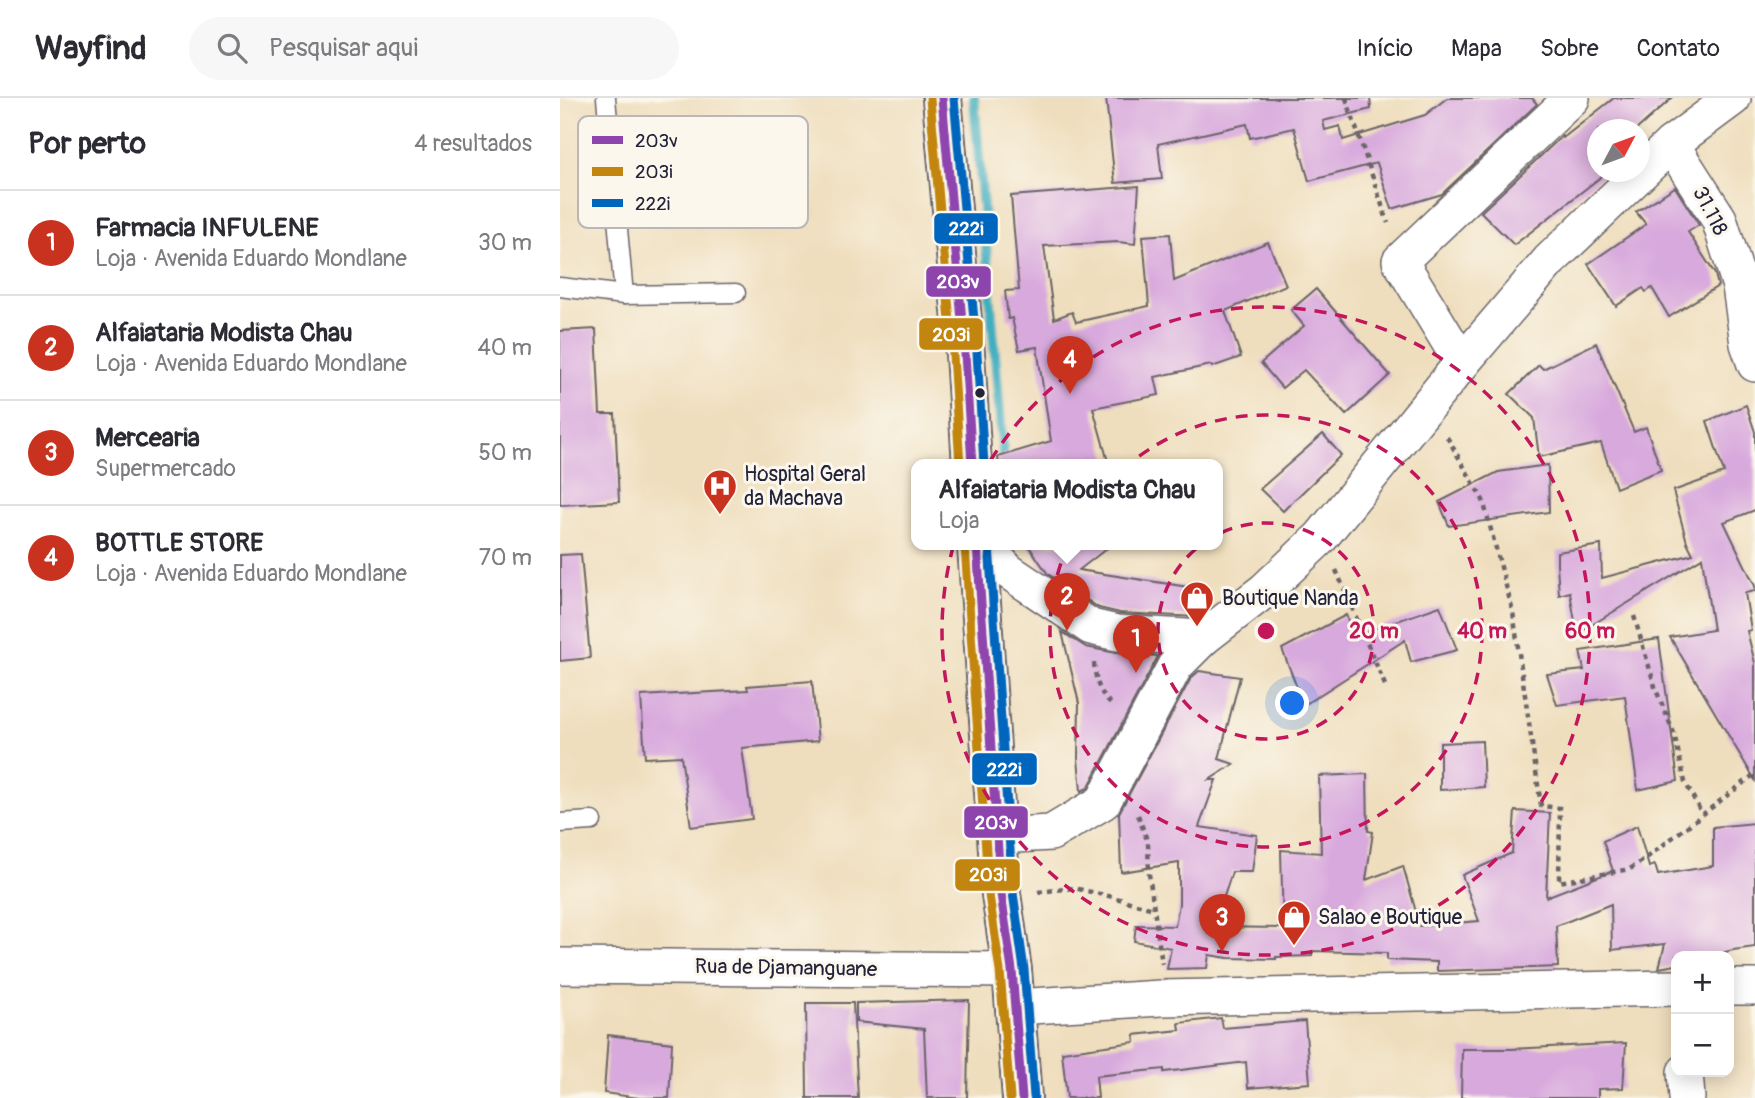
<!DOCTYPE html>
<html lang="pt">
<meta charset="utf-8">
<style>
body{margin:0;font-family:Pangolin,sans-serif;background:#f7f7f7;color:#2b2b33}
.controls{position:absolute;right:21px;bottom:21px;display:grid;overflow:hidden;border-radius:14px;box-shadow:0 4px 18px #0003}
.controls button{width:63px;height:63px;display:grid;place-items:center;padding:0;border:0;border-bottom:2px solid #e1e1e2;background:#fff;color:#2b2b33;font:35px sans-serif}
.compass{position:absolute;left:1027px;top:21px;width:63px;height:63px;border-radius:50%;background:#fff;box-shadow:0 4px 18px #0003;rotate:49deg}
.you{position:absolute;left:733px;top:606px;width:24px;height:24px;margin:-18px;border:5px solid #fff;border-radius:50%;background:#1a73e8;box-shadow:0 0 0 10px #1a73e833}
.badge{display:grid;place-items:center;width:46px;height:46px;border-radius:50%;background:#c8321e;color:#fff;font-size:23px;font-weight:700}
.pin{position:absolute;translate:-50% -58px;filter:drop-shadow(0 2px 4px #0008)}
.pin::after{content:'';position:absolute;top:37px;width:24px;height:21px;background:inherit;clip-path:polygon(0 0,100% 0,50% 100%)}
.popup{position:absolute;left:351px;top:361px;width:312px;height:91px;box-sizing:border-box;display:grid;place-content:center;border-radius:14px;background:#fff;filter:drop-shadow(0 2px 5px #0005);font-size:23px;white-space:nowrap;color:#7c7c81}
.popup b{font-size:26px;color:#2b2b33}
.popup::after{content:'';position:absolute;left:50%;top:100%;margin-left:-14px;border:14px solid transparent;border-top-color:#fff}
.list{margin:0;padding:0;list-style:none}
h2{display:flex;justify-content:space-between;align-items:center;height:91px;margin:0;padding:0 28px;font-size:30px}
h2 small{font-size:23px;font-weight:400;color:#7c7c81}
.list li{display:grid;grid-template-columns:46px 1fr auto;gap:21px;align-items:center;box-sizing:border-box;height:105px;padding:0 28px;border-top:2px solid #e1e1e2}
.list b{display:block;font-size:26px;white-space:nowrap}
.list p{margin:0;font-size:23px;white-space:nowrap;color:#7c7c81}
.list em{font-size:23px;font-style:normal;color:#7c7c81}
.icon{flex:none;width:38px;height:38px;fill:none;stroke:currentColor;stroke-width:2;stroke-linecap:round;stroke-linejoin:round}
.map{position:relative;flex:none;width:1195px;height:1000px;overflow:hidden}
header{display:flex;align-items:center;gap:42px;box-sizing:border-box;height:98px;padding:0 35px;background:#fff;border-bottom:2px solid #e1e1e2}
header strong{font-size:33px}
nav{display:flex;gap:38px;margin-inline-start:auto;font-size:24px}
.search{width:490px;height:63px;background:#f7f7f7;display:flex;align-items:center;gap:18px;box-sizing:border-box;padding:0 24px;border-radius:38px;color:#7c7c81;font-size:26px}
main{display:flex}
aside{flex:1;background:#fff}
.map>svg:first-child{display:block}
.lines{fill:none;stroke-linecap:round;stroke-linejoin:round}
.stream{stroke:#41aebf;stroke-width:10}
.building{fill:#d8a9dd}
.lane-casing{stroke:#6a6468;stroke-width:21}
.street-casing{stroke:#6a6468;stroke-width:38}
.primary-casing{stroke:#6a6468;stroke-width:42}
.path{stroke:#6a6468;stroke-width:4.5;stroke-dasharray:5 5;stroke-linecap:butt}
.lane{stroke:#fff;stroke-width:18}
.street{stroke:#fff;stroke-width:35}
.primary{stroke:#fff;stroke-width:38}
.bus-1-casing{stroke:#fbf7ec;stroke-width:14}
.bus-2-casing{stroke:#fbf7ec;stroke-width:14}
.bus-3-casing{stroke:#fbf7ec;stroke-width:14}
.bus-1{stroke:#8e44ad;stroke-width:9}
.bus-2{stroke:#c2850f;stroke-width:9}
.bus-3{stroke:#0065bd;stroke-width:9}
.ring{fill:none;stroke:#c2185b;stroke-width:3.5;stroke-dasharray:12 9}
.bus-dot{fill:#22223b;stroke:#fbf7ec;stroke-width:2.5}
.labels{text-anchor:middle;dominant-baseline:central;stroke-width:6;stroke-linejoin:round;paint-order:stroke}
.street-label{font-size:21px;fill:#22223b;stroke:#fbf7ec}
.poi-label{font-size:21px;fill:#22223b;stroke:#fbf7ec;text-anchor:start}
.key{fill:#fbf7ec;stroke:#bab7b7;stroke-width:2}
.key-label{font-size:19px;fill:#22223b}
.centre{fill:#c2185b;stroke:#fbf7ec;stroke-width:3.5}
.ring-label{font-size:21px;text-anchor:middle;font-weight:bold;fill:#c2185b;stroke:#fbf7ec;stroke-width:6;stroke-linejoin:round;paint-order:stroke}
.line-badge{stroke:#fbf7ec;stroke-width:2.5}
.badge-label{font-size:19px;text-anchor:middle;font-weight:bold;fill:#fff}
</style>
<header>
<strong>Wayfind</strong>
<div class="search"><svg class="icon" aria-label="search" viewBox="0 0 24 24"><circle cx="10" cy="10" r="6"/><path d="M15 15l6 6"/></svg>Pesquisar aqui</div>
<nav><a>Início</a><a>Mapa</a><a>Sobre</a><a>Contato</a></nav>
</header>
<main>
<aside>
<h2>Por perto<small>4 resultados</small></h2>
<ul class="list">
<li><span class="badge">1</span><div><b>Farmacia INFULENE</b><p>Loja · Avenida Eduardo Mondlane</p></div><em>30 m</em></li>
<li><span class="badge">2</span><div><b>Alfaiataria Modista Chau</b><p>Loja · Avenida Eduardo Mondlane</p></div><em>40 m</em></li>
<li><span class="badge">3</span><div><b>Mercearia</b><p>Supermercado</p></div><em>50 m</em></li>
<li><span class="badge">4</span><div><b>BOTTLE STORE</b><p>Loja · Avenida Eduardo Mondlane</p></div><em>70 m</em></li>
</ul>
</aside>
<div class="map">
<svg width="1195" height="1000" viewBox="0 0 1195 1000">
<rect width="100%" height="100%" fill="#fbf7ec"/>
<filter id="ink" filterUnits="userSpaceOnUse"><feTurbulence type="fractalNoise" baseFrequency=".0143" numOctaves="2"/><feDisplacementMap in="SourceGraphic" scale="14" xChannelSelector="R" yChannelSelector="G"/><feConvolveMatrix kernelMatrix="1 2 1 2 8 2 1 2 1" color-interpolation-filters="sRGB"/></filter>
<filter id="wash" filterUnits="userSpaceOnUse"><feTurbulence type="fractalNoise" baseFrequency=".00686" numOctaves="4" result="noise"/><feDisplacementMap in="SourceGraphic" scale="28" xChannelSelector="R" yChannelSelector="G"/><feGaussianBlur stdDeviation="1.57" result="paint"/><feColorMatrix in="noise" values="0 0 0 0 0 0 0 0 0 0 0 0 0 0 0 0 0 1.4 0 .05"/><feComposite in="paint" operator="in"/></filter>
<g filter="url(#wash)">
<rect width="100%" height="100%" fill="#efdebd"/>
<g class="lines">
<path class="stream" d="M414 0 444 367"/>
</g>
<g id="blocks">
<g class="building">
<path d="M546 0H810L811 11 763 23 765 32 780 28 783 42 865 17 887 0H972L977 6 882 96 832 111 817 65 749 83 734 30 690 40 687 26 598 46 602 81 555 85Z"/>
<path d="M1054 0H1112L1076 32H1038V74H1047L954 147 921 114 1002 38 1003 40Z"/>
<path d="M188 83 191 117 139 121 136 87Z"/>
<path d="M579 88 575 146 558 144 484 148 494 221 512 214 516 224 589 208 583 138 610 136 614 183 708 144 726 187 665 213 681 259 652 269 651 267 595 279 599 297 533 310 549 367H439L438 359 491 343 477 249 459 252 452 220 448 221 445 193 459 192 451 98Z"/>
<path d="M1115 89 1139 127 1128 134 1155 176 1158 188 1109 219 1092 190 1086 194 1083 190 1056 208 1028 166 1086 126 1076 114Z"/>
<path d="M756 191 830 277 786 317 744 272 722 290 701 265 744 228 731 212Z"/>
<path d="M36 231 40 316H55L59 404 0 407V233Z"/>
<path d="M1036 245 1074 334 1086 329 1101 372 1056 390 1041 345 979 359 974 320 949 296 979 267 983 271Z"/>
<path d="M1186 307 1195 334V412L1164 424 1195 488V493L1185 495 1191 532 1187 533 1195 565V682L1110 539 1153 532 1142 460 1017 536 1010 494 999 497 997 466V454L1041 447 1042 480 1133 456 1127 444 1113 393 1164 375 1147 323Z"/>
<path d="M763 336 781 357 723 413 700 391Z"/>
<path d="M988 367 989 414 889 428 879 404 938 374Z"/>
<path d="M468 447H551L519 472 641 491 645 513 637 519 560 515 539 510 488 476Z"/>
<path d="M21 456 30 560 0 563V457Z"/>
<path d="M880 508 897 552 851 564 845 542 744 607 722 551 786 517 794 538Z"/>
<path d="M502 534 526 549 556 555 598 558 528 690 521 693 518 660 519 605Z"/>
<path d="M1099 541 1118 683 1078 692 1065 598 997 607 987 576 1024 572 1020 553Z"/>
<path d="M639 573 680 579 659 661 674 666 649 682H656L639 729 697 737 692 774H672L654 829 723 830 721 752 761 755 759 678 807 676 808 733 813 734 806 782 843 768 860 828 919 823 902 777 952 755 955 713 990 715 986 799 1053 773 1043 743 1077 728 1089 769 1095 767 1098 777 1153 768V729L1195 725V849L1173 852 1150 858H1116V867L1099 870 1105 846 1052 852 1051 806 996 828 998 869 877 873V864L827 862V855L752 853V858L716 859V861L668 860 649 857 647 870 607 871 611 850 574 843 576 827 615 828 619 806V765L561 774 559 715 631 580Z"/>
<path d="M252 583 258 643 182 650 192 721 131 729 121 658 85 660 81 598 188 592 187 588Z"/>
<path d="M922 643 924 689 880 692V645Z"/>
<path d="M409 902 407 1000H367L364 931 296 924V905Z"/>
<path d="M246 905H293L298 1000H247Z"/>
<path d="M661 920 663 930 745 923 750 985 688 990 686 964 604 974V971L536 978 538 1000H507L502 954 575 944 574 937 620 932 619 925Z"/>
<path d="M48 937 112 945 109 1000H79L44 995Z"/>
<path d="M1066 945 1063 990 1038 991V1000H901L902 951H951Z"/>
</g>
</g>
</g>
<g filter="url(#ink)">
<use href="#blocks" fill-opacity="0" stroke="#6a6468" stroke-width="2"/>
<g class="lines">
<g class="lane-casing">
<g id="lane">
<path d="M46 0 64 197"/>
<path d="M0 189 64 197 176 195"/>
<path d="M0 725 32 723"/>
</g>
</g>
<g class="street-casing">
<g id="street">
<path d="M1111 46 1159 121 1180 188 1188 246 1195 266"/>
<path d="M902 265 840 163 1012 0"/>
<path d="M424 447 448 473 531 529 557 535 643 540 705 492 761 439 902 265 989 163 1111 46 1173 0"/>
<path d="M437 738 491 735 543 704 615 568 643 540"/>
<path d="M0 868 452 872"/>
<path d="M1169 889H1195"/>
<path d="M455 909 601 900 1116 890"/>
<path d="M1125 974 1127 1000"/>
</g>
</g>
<g class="primary-casing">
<g id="primary">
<path d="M382 0 405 256 412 367"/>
<path d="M417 447 441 796 452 872 462 1000"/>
</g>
</g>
<g class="path">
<path d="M786 0 828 125"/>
<path d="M887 339 923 402 953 514 981 708 1000 710 999 784 1070 771 1085 761 1195 676"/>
<path d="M776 472 825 587"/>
<path d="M1074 518 1096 592 1114 635 1125 684 1142 716"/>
<path d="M534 565C536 585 539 595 554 609"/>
<path d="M578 717 588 745 589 776 602 866"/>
<path d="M478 794 514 790 553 799 593 811"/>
</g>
<use href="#lane" class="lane"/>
<use href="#street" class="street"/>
<use href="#primary" class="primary"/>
<g class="bus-1-casing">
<g id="bus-1">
<path d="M382 0 405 256 412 367"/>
<path d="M417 447 441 796 452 872 462 1000"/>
</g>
</g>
<g class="bus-2-casing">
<g id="bus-2">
<path d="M370 1 393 257 400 367"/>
<path d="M405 448 429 797 440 873 450 1000"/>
</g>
</g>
<g class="bus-3-casing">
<g id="bus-3">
<path d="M394 0 417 255 424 366"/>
<path d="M429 447 453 795 464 871 474 999"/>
</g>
</g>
<use href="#bus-1" class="bus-1"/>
<use href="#bus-2" class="bus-2"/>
<use href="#bus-3" class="bus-3"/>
</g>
</g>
<g class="ring">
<circle cx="706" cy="533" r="108"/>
<circle cx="706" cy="533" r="216"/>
<circle cx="706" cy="533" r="324"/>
</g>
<defs>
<g id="hospital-pin" transform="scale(1.75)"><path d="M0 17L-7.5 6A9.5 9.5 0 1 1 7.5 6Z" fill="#c8321e" stroke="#fbf7ec"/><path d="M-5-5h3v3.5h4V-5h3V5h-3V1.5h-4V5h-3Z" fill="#fff"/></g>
<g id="shop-pin" transform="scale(1.75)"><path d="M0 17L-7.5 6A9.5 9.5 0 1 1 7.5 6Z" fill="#c8321e" stroke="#fbf7ec"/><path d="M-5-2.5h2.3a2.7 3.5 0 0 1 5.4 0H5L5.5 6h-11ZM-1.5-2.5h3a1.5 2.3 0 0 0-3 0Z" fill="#fff"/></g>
</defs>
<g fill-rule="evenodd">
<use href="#hospital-pin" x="160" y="388"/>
<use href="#shop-pin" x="637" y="500"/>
<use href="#shop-pin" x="734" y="819"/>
</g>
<circle class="bus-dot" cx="420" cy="295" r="6"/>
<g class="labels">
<g class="street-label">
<text transform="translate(1150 113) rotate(63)">31.118</text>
<text transform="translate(226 870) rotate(1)">Rua de Djamanguane</text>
</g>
<g class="poi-label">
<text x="184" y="376">Hospital Geral<tspan x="184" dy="24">da Machava</tspan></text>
<text x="662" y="500">Boutique Nanda</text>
<text x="758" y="819">Salao e Boutique</text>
</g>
</g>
<rect x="18" y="18" width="230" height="112" rx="10" class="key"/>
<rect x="32" y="38" width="31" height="8" fill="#8e44ad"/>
<rect x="32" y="69" width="31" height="9" fill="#c2850f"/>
<rect x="32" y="101" width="31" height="8" fill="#0065bd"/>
<g class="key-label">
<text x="75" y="49">203v</text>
<text x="75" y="80">203i</text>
<text x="75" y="112">222i</text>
</g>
<circle cx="706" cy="533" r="10" class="centre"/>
<g class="ring-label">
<text x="814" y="540">20 m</text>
<text x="922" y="540">40 m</text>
<text x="1030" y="540">60 m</text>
</g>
<g class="line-badge">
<rect x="373" y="114" width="66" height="33" rx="7" fill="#0065bd"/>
<rect x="365" y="167" width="67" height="33" rx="7" fill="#8e44ad"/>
<rect x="358" y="219" width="66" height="34" rx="7" fill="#c2850f"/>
<rect x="411" y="654" width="67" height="34" rx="7" fill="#0065bd"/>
<rect x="403" y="707" width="66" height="34" rx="7" fill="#8e44ad"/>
<rect x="394" y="760" width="67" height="34" rx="7" fill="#c2850f"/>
</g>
<g class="badge-label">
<text x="406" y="137">222i</text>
<text x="398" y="190">203v</text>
<text x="391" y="243">203i</text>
<text x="444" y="678">222i</text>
<text x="436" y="731">203v</text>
<text x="428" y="783">203i</text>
</g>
</svg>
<div class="controls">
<button>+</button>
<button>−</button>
</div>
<svg class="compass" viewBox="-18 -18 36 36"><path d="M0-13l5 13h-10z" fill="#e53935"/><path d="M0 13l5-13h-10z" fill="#7c7c81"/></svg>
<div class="you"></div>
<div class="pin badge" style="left:576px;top:575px">1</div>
<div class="pin badge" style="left:507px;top:533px">2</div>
<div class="popup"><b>Alfaiataria Modista Chau</b>Loja</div>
<div class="pin badge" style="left:662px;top:854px">3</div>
<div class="pin badge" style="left:510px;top:296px">4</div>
</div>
</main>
